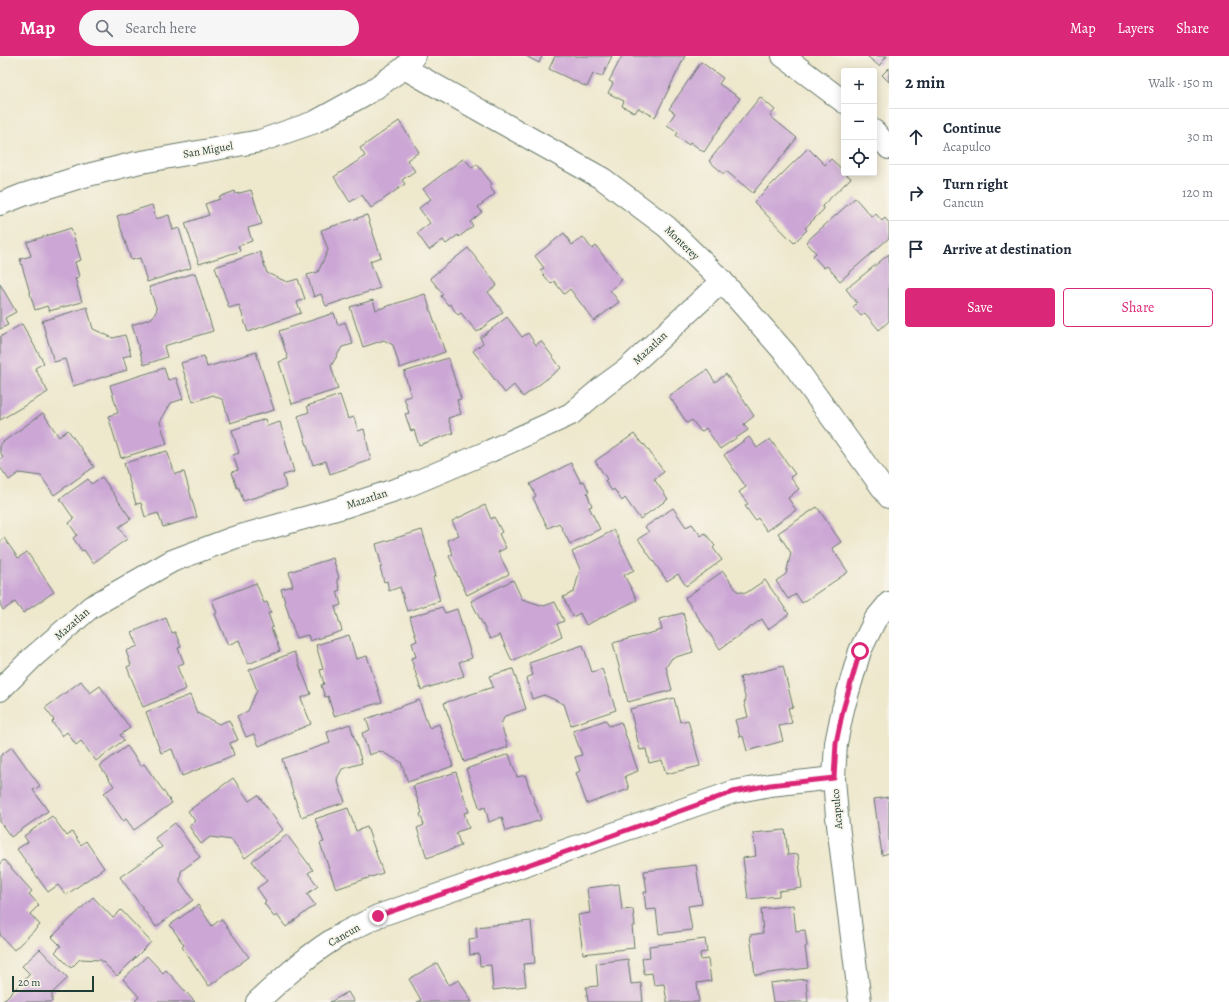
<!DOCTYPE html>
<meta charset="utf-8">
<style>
body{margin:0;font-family:Alegreya,serif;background:#f6f6f7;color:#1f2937}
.controls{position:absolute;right:12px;top:12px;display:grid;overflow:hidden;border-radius:4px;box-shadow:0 2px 10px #0003}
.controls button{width:36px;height:36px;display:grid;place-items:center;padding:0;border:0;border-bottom:1px solid #e0e1e3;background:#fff;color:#1f2937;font:20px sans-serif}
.scale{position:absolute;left:12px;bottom:10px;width:82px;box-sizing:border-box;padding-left:4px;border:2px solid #1f3d34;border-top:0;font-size:11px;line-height:14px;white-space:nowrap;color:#1f3d34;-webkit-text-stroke:3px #f7f3e8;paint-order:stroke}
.stop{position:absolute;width:12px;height:12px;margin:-9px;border:3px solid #db2777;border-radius:50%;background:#fff}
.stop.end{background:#db2777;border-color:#fff;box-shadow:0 1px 4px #0008}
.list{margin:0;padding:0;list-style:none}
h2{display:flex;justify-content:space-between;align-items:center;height:52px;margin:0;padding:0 16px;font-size:17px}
h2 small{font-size:13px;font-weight:400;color:#747a83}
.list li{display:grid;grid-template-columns:26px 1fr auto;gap:12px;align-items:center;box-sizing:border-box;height:56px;padding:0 16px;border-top:1px solid #e0e1e3}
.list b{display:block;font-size:15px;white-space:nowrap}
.list p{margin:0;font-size:13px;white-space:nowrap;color:#747a83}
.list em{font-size:13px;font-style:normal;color:#747a83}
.actions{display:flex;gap:8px;padding:12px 16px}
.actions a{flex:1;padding:9px 0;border:1px solid #db2777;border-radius:4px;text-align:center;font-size:14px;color:#db2777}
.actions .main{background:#db2777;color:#fff}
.icon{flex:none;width:22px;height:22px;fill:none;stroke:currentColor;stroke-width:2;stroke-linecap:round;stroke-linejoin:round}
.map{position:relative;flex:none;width:889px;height:946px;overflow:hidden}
header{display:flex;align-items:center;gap:24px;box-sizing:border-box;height:56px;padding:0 20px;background:#db2777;color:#fff}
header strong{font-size:19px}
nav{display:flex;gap:22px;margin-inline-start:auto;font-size:14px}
.search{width:280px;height:36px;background:#f6f6f7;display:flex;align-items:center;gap:10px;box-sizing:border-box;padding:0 14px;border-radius:22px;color:#747a83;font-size:15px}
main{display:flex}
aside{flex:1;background:#fff}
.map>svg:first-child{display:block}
.building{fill:#cca7d5}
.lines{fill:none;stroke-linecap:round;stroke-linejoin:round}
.minor-casing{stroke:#67796a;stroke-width:24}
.tertiary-casing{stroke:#67796a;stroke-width:24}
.minor{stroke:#fff;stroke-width:22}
.tertiary{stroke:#fff;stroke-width:22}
.route{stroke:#db2777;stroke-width:5}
.labels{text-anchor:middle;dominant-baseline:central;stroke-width:3.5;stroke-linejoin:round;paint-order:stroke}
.street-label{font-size:11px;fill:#1f3d34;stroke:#f7f3e8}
</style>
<header>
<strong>Map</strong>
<div class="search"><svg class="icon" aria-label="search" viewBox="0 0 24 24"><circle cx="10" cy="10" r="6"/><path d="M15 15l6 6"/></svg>Search here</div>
<nav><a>Map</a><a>Layers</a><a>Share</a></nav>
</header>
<main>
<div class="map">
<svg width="889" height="946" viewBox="0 0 889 946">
<rect width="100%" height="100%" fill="#f7f3e8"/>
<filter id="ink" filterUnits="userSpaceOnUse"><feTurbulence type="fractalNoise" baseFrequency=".025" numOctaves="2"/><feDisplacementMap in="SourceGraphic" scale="8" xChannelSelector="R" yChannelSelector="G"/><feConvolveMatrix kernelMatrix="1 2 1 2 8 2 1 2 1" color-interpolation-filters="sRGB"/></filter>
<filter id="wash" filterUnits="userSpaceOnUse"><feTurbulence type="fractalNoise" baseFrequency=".012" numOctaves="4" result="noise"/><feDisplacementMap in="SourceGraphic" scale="16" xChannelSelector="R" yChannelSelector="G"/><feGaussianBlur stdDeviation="0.9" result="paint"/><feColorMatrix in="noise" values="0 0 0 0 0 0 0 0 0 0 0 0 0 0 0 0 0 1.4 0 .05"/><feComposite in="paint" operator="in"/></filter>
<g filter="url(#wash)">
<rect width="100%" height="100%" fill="#eee8cd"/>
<g id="blocks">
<g class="building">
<path d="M526 0H542L539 7Z"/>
<path d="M555 0H612L602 21 593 18 587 31 549 13Z"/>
<path d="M622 0H685L655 61 638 52 635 57 622 50 624 45 608 37 613 27 609 25Z"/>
<path d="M867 0H887L879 10Z"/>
<path d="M701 6 723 22 719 28 740 42 704 96 690 86 689 89 676 80 678 76 667 69 675 57 669 53Z"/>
<path d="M889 12V26L882 19Z"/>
<path d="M760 41 775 54 770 60 797 82 753 137 726 115 724 118 709 105Z"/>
<path d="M399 65 419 96 407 104 415 115 402 124 405 128 371 152 362 139 350 146 334 121 365 100 360 92Z"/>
<path d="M808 92 825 109 831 103 844 115V117L851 122 822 150 824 153 805 172 807 174 794 187 754 146Z"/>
<path d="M464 102 472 112 477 108 492 128 489 130 495 138 478 151 482 156 470 166 473 170 459 181 458 179 446 188 443 184 429 194 417 177 430 167 419 152 431 143 423 133Z"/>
<path d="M251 134 262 168 248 172 252 185 238 190 240 195 199 208 185 167 209 159 205 148 220 143 219 141 235 135 236 138Z"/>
<path d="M855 142 872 161 876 158 882 165 885 162 889 167V182L840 225 827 210 824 212 813 200 816 197 806 186Z"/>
<path d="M152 149 156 163 169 159 173 174 179 172 191 212 147 226 140 202 131 204 117 160Z"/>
<path d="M367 159 381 201 370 205 380 232 326 250 321 238 314 241 307 219 318 216 328 194 321 174Z"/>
<path d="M71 172 81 204 75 206 79 221 75 222 82 246 49 255 47 250 35 254 20 203 31 200 27 186Z"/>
<path d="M564 177 572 189 583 181 592 193 596 190 622 224 610 234 619 246 594 265 570 233 564 238 554 225 551 228 540 214 544 212 535 200Z"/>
<path d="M468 192 497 229 488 236 503 256 477 276 461 257 458 259 450 248 448 249 441 240 443 238 430 222Z"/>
<path d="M260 196 267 217 287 226 298 223 305 243 297 246 301 257 248 276 239 249 229 252 215 211Z"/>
<path d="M889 198V265L879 274 865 257 861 260 853 251 857 247 846 233Z"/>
<path d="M195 217 213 275 164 290 167 301 144 309 132 269 152 262 157 254 149 231Z"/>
<path d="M0 228 16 256 5 262 8 269 0 273Z"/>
<path d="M425 238 445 296 400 312 393 289 384 284 363 291 350 251 373 244 376 254Z"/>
<path d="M87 251 93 273 113 282 125 279 131 299 123 301 127 314 73 330 65 303 54 306 42 265Z"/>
<path d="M334 257 338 269 345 266 353 288 342 291 331 310 338 333 292 348 279 306 288 303 279 275Z"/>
<path d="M507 261 522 281 528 277 536 289 541 285 561 312 523 341 514 329 505 337 473 295 483 287 480 282Z"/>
<path d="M22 268 44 307 35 312 48 336 0 364V281Z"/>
<path d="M256 296 274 354 230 367 223 344 213 339 193 346 181 307 204 300 207 311Z"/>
<path d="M448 302 461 343 457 344 461 358 448 362 453 377 419 389 414 374 411 375 405 358 409 357 404 342 411 340 404 316Z"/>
<path d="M164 312 168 324 176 322 183 343 171 347 160 366 167 388 121 402 108 360 118 357 110 329Z"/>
<path d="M707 314 715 326 726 318 754 360 744 368 748 374 720 393 706 372 701 376 692 364 687 367 669 340Z"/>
<path d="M340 339 348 363 354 361 358 375 364 373 371 404 330 418 326 405 313 409 298 360 309 356 307 350Z"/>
<path d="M43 357 59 381 68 374 94 411 54 439 41 420 19 417 9 424 0 411V403L3 401 0 396V388Z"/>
<path d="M265 363 267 370 280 366 294 416 283 419 286 432 243 445 239 432H237L232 416 238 414 233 399 239 397 232 374Z"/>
<path d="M634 378 643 389 644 388 664 416 654 423 668 443 640 463 625 442 622 445 614 433 612 435 605 425 607 423 595 405Z"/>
<path d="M749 381 757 392 770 383 795 418 790 421 799 433 788 442 796 454 767 475 758 462 755 464 745 450 748 448 739 436 746 431 724 399Z"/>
<path d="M167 395 175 418 184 416 197 461 163 471 158 457 145 461 141 447 136 448 124 407Z"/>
<path d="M571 407 581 427 584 425 589 436 587 437 592 450 589 451 600 473 570 488 559 467 548 472 533 442 536 440 530 428Z"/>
<path d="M102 421 131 463 119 471 127 483 93 507 84 494 82 495 73 482 77 479 69 467 74 463 60 443 88 423 91 428Z"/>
<path d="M485 449 491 463 494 461 502 476 499 478 506 492 498 496 509 518 467 539 449 500 453 498 447 484 459 479 452 465Z"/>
<path d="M817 451 841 486 832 492 848 516 802 547 796 538 788 543 776 525 786 518 791 497 778 477Z"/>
<path d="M673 452 686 471 692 468 701 480 705 477 715 490 713 492 722 504 686 530 678 518 667 525 638 483 649 476 645 471Z"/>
<path d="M422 474 436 520 433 521 440 545 407 555 400 531 389 535 387 525 384 526 380 511H382L376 488Z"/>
<path d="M614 474 634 514 624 519 637 544 586 569 580 557 573 561 563 541 574 536 580 513 572 496Z"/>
<path d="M4 482 18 502 27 496 54 536 23 557 15 546 3 554 0 548V485Z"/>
<path d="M333 502 339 522 337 523 340 534 337 535 341 549 335 551 342 575 310 585 308 579 296 582 281 533 293 530 289 516Z"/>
<path d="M723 515 737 535 746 537 765 524 789 558 768 573 762 563 720 593 685 542Z"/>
<path d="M513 524 522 543 544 550 555 546 564 565 557 568 562 580 512 605 500 579 490 583 471 545Z"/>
<path d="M256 527 264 547 267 546 271 557H268L273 571 271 572 280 595 248 608 239 584 228 589 215 558 217 557 212 544Z"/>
<path d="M442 551 445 557 457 553 472 602 459 606 464 620 421 634 411 602 416 601 412 587 417 585 410 561Z"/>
<path d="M683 557 693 596 672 602 666 611 672 634 628 646 613 587 662 574 659 563Z"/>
<path d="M166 562 172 577 175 576 181 591 178 592 184 607 177 610 186 633 143 651 127 611 131 609 126 595 138 590 132 576Z"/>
<path d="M349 579 356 603 367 600 382 646 334 660 328 640 325 641 321 629 324 628 320 614 323 613 316 589Z"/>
<path d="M583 589 592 616 602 613 616 654 571 669 564 648 544 639 532 643 526 622 533 619 529 607Z"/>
<path d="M294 596 311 638 301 642 311 668 259 690 254 678 246 681 237 660 248 655 257 634 249 614Z"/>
<path d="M783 610 793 651 788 652 792 667 779 670 783 685 747 695 743 680 740 681 735 664 748 661 744 645H746L740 621Z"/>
<path d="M513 613 526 653 505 660 501 668 508 691 464 706 444 647 493 631 489 620Z"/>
<path d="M81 625 90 637 100 630 130 672 120 679 124 684 96 705 81 685 76 689 67 676 62 680 52 666 54 664 45 652Z"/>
<path d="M190 639 197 657 219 668 229 664 238 684 230 687 234 699 182 720 172 693 161 697 146 656Z"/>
<path d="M674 642 680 666 688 664 700 710 666 718 662 704 649 707 646 693 640 694 630 653Z"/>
<path d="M419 644 429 672 439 668 453 710 408 726 401 706 380 695 369 699 362 677 370 674 366 663Z"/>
<path d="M606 664 609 670 621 666 638 715 625 720 629 733 587 748 576 717 580 715 575 701 582 699 573 675Z"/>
<path d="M350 668 362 707 342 713 337 723 345 746 301 761 282 703 330 687 327 676Z"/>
<path d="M127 690 141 710 144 708 172 747 134 774 126 763 123 765 104 737 114 730 100 710Z"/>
<path d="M12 691 40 730 33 734 48 755 11 781 0 766V700Z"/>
<path d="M509 698 517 721 525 719 541 764 506 775 502 761 489 766 485 751 480 753 466 713Z"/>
<path d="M456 716 469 756 464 757 469 772 456 776 461 790 427 802 417 772 424 769 420 758 422 757 413 730Z"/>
<path d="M233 722 249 745 258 739 283 774 245 802 232 784 210 781 201 788 189 770 195 765 188 755Z"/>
<path d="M889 741V797L882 799 874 743Z"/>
<path d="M348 752 356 775 367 771 383 817 336 833 320 787 324 786 315 763Z"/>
<path d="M52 760 67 780 72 776 81 789 86 785 104 812 66 839 58 829 48 836 17 793 28 786 24 780Z"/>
<path d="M175 767 200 801 181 815 180 825 193 844 156 871 120 821 162 791 155 782Z"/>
<path d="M785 774 788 799 798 798 802 832 779 835V840L748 843 743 802 756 800 753 777Z"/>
<path d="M287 779 313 814 308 817 318 830 307 838 315 849 286 871 277 859 274 861 264 847 266 845 257 832 267 825 252 805Z"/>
<path d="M4 804 32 835 29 838 39 849 30 858 40 869 14 894 0 879V807Z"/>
<path d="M696 809 702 848 688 850 692 874 659 878 656 853 646 854 644 836H647L644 815Z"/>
<path d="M619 828 622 854 633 853 635 870H632L634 892 583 898 578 859 590 857 587 832Z"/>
<path d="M93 841 113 862 121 854 151 886 117 920 101 904 80 903 71 912 55 896 61 890 52 881Z"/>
<path d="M198 849 212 870 221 863 249 901 209 930 182 891 184 889 170 869Z"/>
<path d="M793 849 796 875 805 874 807 890 805 891 808 912 755 919 750 879 763 877 761 853Z"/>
<path d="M531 865 535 907 523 908 526 930 493 934 491 909 480 910 479 898 470 899 469 883 477 882 476 871Z"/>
<path d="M705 883 707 896 700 897 701 904 708 903 711 925 697 927 699 946H667L664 928 654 929 652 917 644 918 642 902 650 901 649 890Z"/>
<path d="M40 893 68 922 52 937V946H2L30 918 22 910Z"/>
<path d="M147 900 163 917 166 914 195 946H134L139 941 123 923Z"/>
<path d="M628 903 631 928 641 927 643 946H588L586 931 598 930 596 907Z"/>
<path d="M437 907 449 929 459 924 472 946H417L421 944 409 923Z"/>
<path d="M806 923 808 946H773L770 927Z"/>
<path d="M348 936 354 946H330Z"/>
</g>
</g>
</g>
<g filter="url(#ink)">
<use href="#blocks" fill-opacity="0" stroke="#67796a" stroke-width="1"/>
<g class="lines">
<g class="minor-casing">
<g id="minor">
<path d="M783 0 844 46"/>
<path d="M874 75 889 92"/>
<path d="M0 148 23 139 80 121 136 107 260 85 315 66 371 35 404 12"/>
<path d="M0 634 32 602 91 551 172 505 233 482 340 452 407 430 490 395 571 358 604 330 626 314 722 225"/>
<path d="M257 946C284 921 312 895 344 877 355 871 367 866 378 860L733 736 770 729 834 722"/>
<path d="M860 946 837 761 834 722 836 687 843 653 860 595 875 564 889 547"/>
</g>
</g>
<g class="tertiary-casing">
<path id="tertiary" d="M414 0 404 12 603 123 667 171 722 225 786 298 889 441"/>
</g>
<use href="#minor" class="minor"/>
<use href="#tertiary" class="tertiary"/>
</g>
</g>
<g class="lines" filter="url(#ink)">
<path class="route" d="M378 860 577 792 733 736 770 729 834 722 836 687 843 654 860 595"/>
</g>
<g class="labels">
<g class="street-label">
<text transform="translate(208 94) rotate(-10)">San Miguel</text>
<text transform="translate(682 187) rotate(44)">Monterey</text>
<text transform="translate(650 292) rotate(-43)">Mazatlan</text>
<text transform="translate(367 443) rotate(-18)">Mazatlan</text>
<text transform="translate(72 568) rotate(-41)">Mazatlan</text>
<text transform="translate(837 753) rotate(-95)">Acapulco</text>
<text transform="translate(344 879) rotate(-30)">Cancun</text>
</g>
</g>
</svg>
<div class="controls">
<button>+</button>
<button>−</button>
<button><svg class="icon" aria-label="locate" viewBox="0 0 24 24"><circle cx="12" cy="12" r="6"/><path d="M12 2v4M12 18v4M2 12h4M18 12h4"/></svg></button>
</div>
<div class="scale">20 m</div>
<div class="stop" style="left:860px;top:595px"></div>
<div class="stop end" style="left:378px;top:860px"></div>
</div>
<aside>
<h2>2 min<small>Walk · 150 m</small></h2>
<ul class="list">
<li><svg class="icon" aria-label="ahead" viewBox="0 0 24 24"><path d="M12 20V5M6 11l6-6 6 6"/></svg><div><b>Continue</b><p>Acapulco</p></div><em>30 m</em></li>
<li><svg class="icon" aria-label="right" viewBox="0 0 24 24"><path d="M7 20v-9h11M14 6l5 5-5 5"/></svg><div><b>Turn right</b><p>Cancun</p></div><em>120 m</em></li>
<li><svg class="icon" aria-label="arrive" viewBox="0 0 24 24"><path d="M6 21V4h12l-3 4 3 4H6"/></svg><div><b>Arrive at destination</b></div></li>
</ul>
<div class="actions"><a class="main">Save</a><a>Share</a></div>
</aside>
</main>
